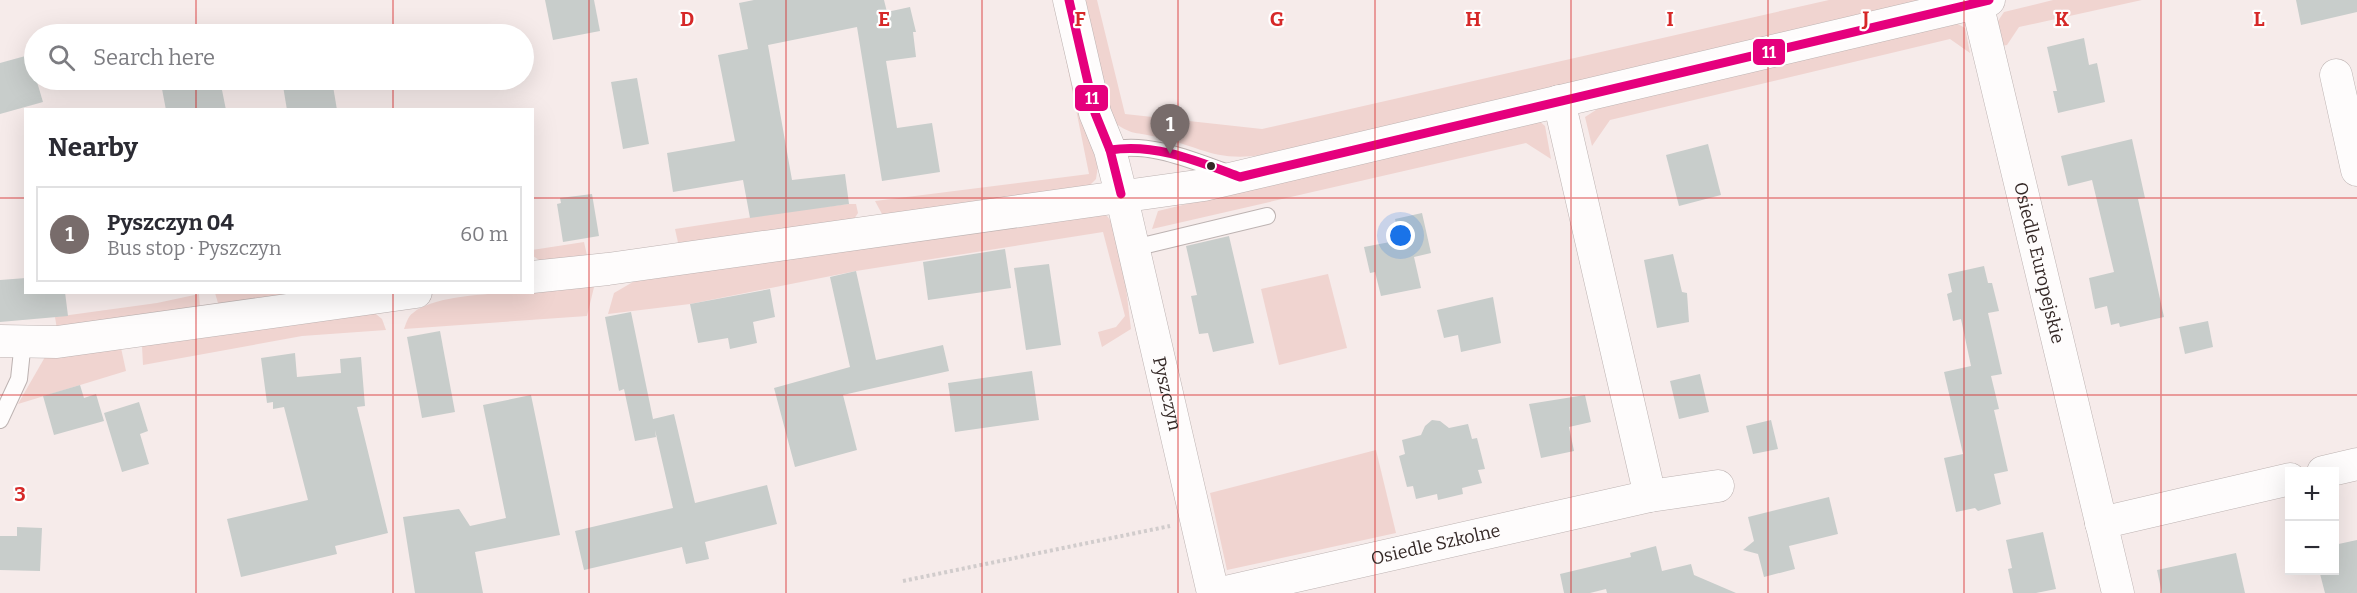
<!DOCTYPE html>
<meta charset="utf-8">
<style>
body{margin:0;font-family:Bitter,serif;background:#f7f7f7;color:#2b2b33}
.controls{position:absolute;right:18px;bottom:18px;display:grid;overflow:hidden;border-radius:0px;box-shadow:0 6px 24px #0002}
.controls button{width:54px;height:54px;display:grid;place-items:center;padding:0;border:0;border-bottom:2px solid #e1e1e2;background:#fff;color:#2b2b33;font:30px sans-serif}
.you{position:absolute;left:1401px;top:236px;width:21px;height:21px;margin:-15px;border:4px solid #fff;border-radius:50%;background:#1a73e8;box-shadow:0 0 0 9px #1a73e833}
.badge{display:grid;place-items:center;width:39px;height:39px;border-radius:50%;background:#786c6b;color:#fff;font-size:20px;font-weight:700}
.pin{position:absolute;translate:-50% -50px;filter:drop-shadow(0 2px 3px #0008)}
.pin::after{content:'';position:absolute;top:32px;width:21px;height:18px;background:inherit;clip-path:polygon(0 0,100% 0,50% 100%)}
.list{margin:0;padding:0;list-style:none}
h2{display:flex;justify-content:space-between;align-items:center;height:78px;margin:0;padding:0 24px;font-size:26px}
h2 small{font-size:20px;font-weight:400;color:#7c7c81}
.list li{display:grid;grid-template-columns:39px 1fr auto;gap:18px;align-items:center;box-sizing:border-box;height:96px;margin:0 12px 12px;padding:0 12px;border:2px solid #e1e1e2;border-radius:0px}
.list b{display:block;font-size:22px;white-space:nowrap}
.list p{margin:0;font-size:20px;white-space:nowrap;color:#7c7c81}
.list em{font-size:20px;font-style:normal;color:#7c7c81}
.icon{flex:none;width:33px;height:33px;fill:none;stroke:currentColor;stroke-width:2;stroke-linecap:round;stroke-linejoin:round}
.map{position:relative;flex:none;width:2357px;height:593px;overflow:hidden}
.search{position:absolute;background:#fff;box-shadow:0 6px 24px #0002;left:24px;top:24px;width:510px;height:66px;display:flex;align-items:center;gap:15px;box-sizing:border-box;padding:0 21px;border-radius:33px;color:#7c7c81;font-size:22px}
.panel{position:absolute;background:#fff;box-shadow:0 6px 24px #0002;left:24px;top:108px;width:510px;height:186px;border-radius:0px}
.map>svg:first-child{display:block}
.green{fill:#f0d4d0}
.building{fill:#c8cdcb}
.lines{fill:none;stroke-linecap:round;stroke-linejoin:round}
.service-casing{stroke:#bdb3b2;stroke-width:18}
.minor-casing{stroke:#bdb3b2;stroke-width:33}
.path{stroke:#d1cccc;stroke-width:4;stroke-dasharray:3 3;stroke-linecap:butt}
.service{stroke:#fefcfc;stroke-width:16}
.minor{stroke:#fefcfc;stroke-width:32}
.bus-1-casing{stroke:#fff;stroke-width:14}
.bus-1{stroke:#e5007d;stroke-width:9}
.grid{fill:none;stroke:#d62828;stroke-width:1.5;stroke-opacity:0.55}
.bus-dot{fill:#342826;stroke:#fff;stroke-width:2}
.labels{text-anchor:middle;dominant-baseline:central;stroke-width:4.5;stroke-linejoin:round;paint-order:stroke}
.street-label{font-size:18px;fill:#342826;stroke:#fff}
.grid-label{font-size:20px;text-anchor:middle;font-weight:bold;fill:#d62828;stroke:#fff;stroke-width:4.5;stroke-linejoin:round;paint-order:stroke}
.line-badge{stroke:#fff;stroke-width:2}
.badge-label{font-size:16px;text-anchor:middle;font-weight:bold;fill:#fff}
</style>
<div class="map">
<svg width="2357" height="593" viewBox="0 0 2357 593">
<rect width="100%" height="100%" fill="#f6ebea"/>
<g class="green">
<path d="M1054 0H1060L1098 166 1096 179 1087 188 889 217 882 214 875 201 1089 174Z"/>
<path d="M1080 0H1097L1125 114 1262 129 1829 0H1931L1262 155C1214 162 1200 146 1157 137 1131 131 1133 136 1109 119Z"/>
<path d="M2053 0H2142L2019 27 2007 45 1997 47 1996 24 2004 12Z"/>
<path d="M1956 23 1965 28 1970 53 1950 39 1610 120 1592 146 1585 117 1599 108Z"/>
<path d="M1537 119 1545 126 1551 159 1526 143 1152 229 1158 211Z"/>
<path d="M849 204H856L858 213 852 222 679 247 675 229 798 210Z"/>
<path d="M1097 211 1107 216 1119 231 1131 329 1102 347 1098 332 1116 327 1125 316 1103 232 856 271 690 304 608 314 614 293 638 279Z"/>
<path d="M584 242 588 260 547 265 533 256 532 250Z"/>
<path d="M1328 274 1347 348 1279 365 1261 289Z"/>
<path d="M596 279 587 316 404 329C406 324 408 316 413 313 434 294 504 293 532 292L533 288Z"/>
<path d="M215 293H345L229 308 218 303Z"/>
<path d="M199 294 200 307 57 329 55 317 157 303Z"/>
<path d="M371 310 382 319 386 330 302 336 143 365 142 346Z"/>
<path d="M121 348 126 371 18 404 45 357Z"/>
<path d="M1376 450 1396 533 1227 570 1210 493Z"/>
</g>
<g class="building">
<path d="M545 0H594L600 31 553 40Z"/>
<path d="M754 0H884L887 12 910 7 916 32H913L916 57 886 61 897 128 932 123 940 172 882 181 857 27 768 45 792 180 845 174 849 204 750 218 743 180 673 192 667 153 735 141 718 55 748 49 739 3Z"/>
<path d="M2296 0H2357V12L2301 25Z"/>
<path d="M2084 38 2089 65 2097 63 2105 102 2058 113 2053 91H2057L2047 47Z"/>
<path d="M29 55 43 102 0 114V63Z"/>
<path d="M637 78 649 144 623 149 611 82Z"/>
<path d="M199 80H220L226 110H166L162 89 199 82Z"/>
<path d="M282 80H332L337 110H287Z"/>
<path d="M2132 139 2145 198 2138 199 2164 317 2120 327 2119 323 2111 325 2107 306 2095 309 2089 278 2114 272 2092 180 2068 186 2061 156Z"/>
<path d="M1708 144 1721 195 1679 206 1666 155Z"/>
<path d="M592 194 599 236 563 242 557 204 561 203 560 198Z"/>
<path d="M1422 213 1431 253 1414 257 1421 288 1381 296 1375 272 1370 273 1364 247 1390 242 1388 234 1398 232 1395 219Z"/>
<path d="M1229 236 1254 343 1213 352 1208 333 1199 334 1191 296 1197 295 1186 246Z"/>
<path d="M1005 249 1011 288 928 300 923 262Z"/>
<path d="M1673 254 1682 292 1687 293 1689 322 1657 328 1644 260Z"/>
<path d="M1049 264 1061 345 1026 350 1014 268Z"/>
<path d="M1984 266 1988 283H1992L1999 311 1988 313 2002 374 1991 376 1999 409 1994 410 2008 471 1994 474 2001 504 1978 511 1975 508 1956 512 1944 458 1963 454 1944 372 1971 366 1961 319 1953 321 1947 294 1952 292 1948 274Z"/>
<path d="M856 271 876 360 943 345 949 371 843 395 857 450 795 467 774 388 850 367 830 277Z"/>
<path d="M26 278V292H65L68 316 0 322V280Z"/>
<path d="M770 289 775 317 753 322 757 343 730 349 728 338 698 343 690 304Z"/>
<path d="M1493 297 1501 343 1461 352 1458 335 1444 338 1437 310Z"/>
<path d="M631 312 653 419 674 414 695 503 767 485 777 524 705 542 709 559 686 564 682 547 584 570 575 531 673 508 655 430 656 437 635 441 624 389 619 391 605 317Z"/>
<path d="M2208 321 2213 347 2185 354 2179 327Z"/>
<path d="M440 331 455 412 422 418 407 337Z"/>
<path d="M295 353 297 377 341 373 340 359 361 357 365 406 357 407 388 533 335 546 337 554 241 577 227 519 308 500 284 407 273 409V402L267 403 261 358Z"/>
<path d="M1032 371 1039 420 955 432 948 383Z"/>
<path d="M1700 374 1709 412 1679 419 1670 381Z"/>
<path d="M80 385 84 398 96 394 104 421 54 435 43 396Z"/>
<path d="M531 395 560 535 475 552 483 593H415L403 517 459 509 470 526 506 518 483 405Z"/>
<path d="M1585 395 1591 422 1569 427 1574 451 1541 458 1529 404Z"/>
<path d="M139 402 148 431 140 434 149 464 122 472 104 413Z"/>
<path d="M1432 420 1440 421 1449 428 1468 424 1472 439 1477 438 1485 469 1478 470 1482 483 1462 488 1463 494 1438 500 1437 494 1416 499 1413 486 1407 487 1399 456 1405 454 1402 440 1421 435 1425 426Z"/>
<path d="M1771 420 1778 449 1753 454 1746 426Z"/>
<path d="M1829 497 1838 534 1789 546 1795 569 1764 577 1758 554 1743 550 1754 541 1748 517Z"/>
<path d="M17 527 42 528 40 571 0 570V536H17Z"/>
<path d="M2043 532 2056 589 2036 593H2013L2008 569 2012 568 2006 540Z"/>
<path d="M2357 540V593H2325L2319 570H2334V545Z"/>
<path d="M1656 546 1662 571 1691 564 1694 575 1736 593H1607L1606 589 1590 593H1564L1560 574 1631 557 1630 553Z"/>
<path d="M2236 553 2245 593H2162L2157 570Z"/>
</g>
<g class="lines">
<g class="service-casing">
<g id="service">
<path d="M1110 150C1150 141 1193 161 1231 174"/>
<path d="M1134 248 1267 216"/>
<path d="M0 420 19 379 23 341"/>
</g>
</g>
<g class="minor-casing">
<g id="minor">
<path id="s1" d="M1069 0 1095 113 1110 150 1121 194 1213 593"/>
<path id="s2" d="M1977 3 2118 593"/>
<path d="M2336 75 2357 170"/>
<path d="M1559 101 1650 496"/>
<path d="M532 277 608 269 1204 185 1989 0"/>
<path d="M0 341 57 342 416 292"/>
<path d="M2323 472 2357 464"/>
<path d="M2101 523 2290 479"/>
<path id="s3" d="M1221 593 1650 496 1718 486"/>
</g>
</g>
<path class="path" d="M903 581 1170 526"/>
<use href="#service" class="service"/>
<use href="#minor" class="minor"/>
<g class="bus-1-casing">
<g id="bus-1">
<path d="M1069 0 1095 113 1110 150 1121 194"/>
<path d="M1110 150C1156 143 1197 161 1240 177L1989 0"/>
</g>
</g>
<use href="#bus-1" class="bus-1"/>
</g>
<path class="grid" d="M196 0V34M393 0V34M589 0V593M786 0V593M982 0V593M1178 0V593M1375 0V593M1571 0V593M1768 0V593M1964 0V593M2161 0V593M196 80V110M393 80V110M0 198H26M532 198H2357M196 292V593M393 292V593M0 395H2357"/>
<circle class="bus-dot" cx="1211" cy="166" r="5"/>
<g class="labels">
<g class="street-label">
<text stroke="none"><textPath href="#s2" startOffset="267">Osiedle Europejskie</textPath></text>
<text stroke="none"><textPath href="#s1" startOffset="406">Pyszczyn</textPath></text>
<text stroke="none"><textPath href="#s3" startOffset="220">Osiedle Szkolne</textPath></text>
</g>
</g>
<g class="grid-label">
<text x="687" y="26">D</text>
<text x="884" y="26">E</text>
<text x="1080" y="26">F</text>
<text x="1277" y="26">G</text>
<text x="1473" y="26">H</text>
<text x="1670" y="26">I</text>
<text x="1866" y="26">J</text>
<text x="2062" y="26">K</text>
<text x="2259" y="26">L</text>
<text x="20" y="501">3</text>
</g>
<g class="line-badge">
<rect x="1752" y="38" width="34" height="28" rx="6" fill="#e5007d"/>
<rect x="1074" y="84" width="35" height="28" rx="6" fill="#e5007d"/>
</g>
<g class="badge-label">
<text x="1769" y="58">11</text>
<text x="1092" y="104">11</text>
</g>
</svg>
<div class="controls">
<button>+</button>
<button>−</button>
</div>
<div class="you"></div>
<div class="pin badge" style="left:1170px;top:154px">1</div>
<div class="search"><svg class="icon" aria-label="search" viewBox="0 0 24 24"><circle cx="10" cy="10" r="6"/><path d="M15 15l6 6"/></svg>Search here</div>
<section class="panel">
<h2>Nearby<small></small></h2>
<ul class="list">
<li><span class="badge">1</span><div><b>Pyszczyn 04</b><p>Bus stop · Pyszczyn</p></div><em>60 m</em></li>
</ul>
</section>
</div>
